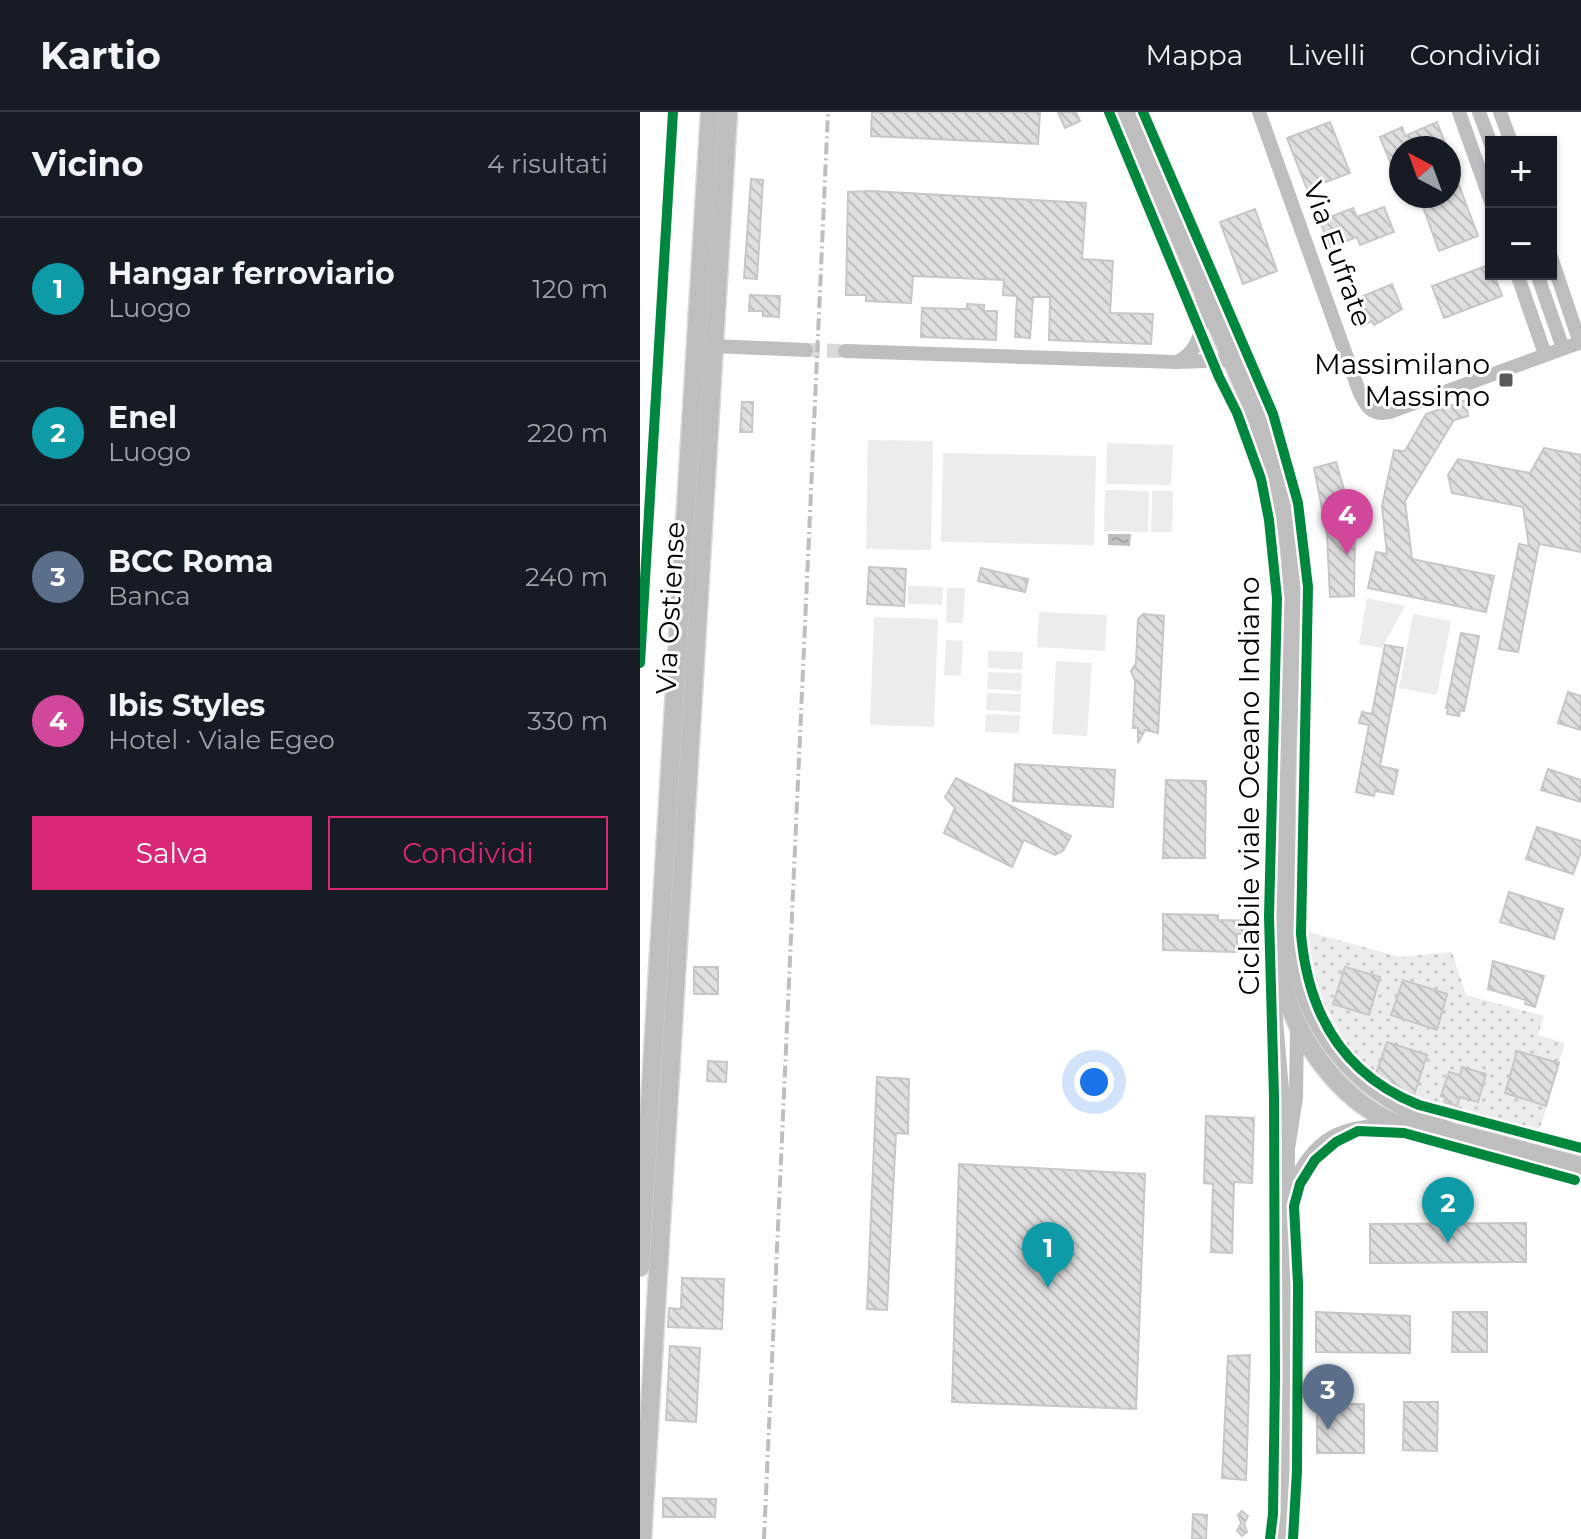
<!DOCTYPE html>
<html lang="it">
<meta charset="utf-8">
<style>
body{margin:0;font-family:Montserrat,sans-serif;background:#20242c;color:#f1f3f6}
.controls{position:absolute;right:24px;top:24px;display:grid;overflow:hidden;border-radius:0px;box-shadow:0 2px 6px #0004}
.controls button{width:72px;height:72px;display:grid;place-items:center;padding:0;border:0;border-bottom:2px solid #363941;background:#171b24;color:#f1f3f6;font:40px sans-serif}
.compass{position:absolute;left:749px;top:24px;width:72px;height:72px;border-radius:50%;background:#171b24;box-shadow:0 2px 6px #0004;rotate:319deg}
.you{position:absolute;left:454px;top:970px;width:28px;height:28px;margin:-20px;border:6px solid #fff;border-radius:50%;background:#1a73e8;box-shadow:0 0 0 12px #1a73e833}
.badge{display:grid;place-items:center;width:52px;height:52px;border-radius:50%;background:#db2777;color:#fff;font-size:26px;font-weight:700}
.pin{position:absolute;translate:-50% -66px;filter:drop-shadow(0 2px 4px #0008)}
.pin::after{content:'';position:absolute;top:42px;width:28px;height:24px;background:inherit;clip-path:polygon(0 0,100% 0,50% 100%)}
.list{margin:0;padding:0;list-style:none}
h2{display:flex;justify-content:space-between;align-items:center;height:104px;margin:0;padding:0 32px;font-size:34px}
h2 small{font-size:26px;font-weight:400;color:#9ea1a6}
.list li{display:grid;grid-template-columns:52px 1fr auto;gap:24px;align-items:center;box-sizing:border-box;height:144px;padding:0 32px;border-top:2px solid #363941}
.list b{display:block;font-size:30px;white-space:nowrap}
.list p{margin:0;font-size:26px;white-space:nowrap;color:#9ea1a6}
.list em{font-size:26px;font-style:normal;color:#9ea1a6}
.actions{display:flex;gap:16px;padding:24px 32px}
.actions a{flex:1;padding:18px 0;border:2px solid #db2777;border-radius:0px;text-align:center;font-size:28px;color:#db2777}
.actions .main{background:#db2777;color:#fff}
.map{position:relative;flex:none;width:941px;height:1427px;overflow:hidden}
header{display:flex;align-items:center;gap:48px;box-sizing:border-box;height:112px;padding:0 40px;background:#171b24;border-bottom:2px solid #363941}
header strong{font-size:38px}
nav{display:flex;gap:44px;margin-inline-start:auto;font-size:28px}
main{display:flex}
aside{flex:1;background:#171b24}
.map>svg:first-child{display:block}
.green{fill:url(#green-dots);fill-rule:evenodd}
.pitch{fill:#ececec}
.water{fill:url(#water-ripples)}
.building{fill:url(#building-back-hatch);stroke:#c7c7c7;stroke-width:2}
.lines{fill:none;stroke-linecap:round;stroke-linejoin:round}
.minor-tunnel{stroke:#d9d9d9;stroke-width:14;stroke-dasharray:14 7;stroke-linecap:butt}
.major-casing{stroke:#dbdbdb;stroke-width:21}
.minor{stroke:#bebebe;stroke-width:14}
.major{stroke:#bebebe;stroke-width:18}
.rail{stroke:#bebebe;stroke-width:4;stroke-dasharray:12 4 2 4;stroke-linecap:butt}
.cycleway-casing{stroke:#fff;stroke-width:15}
.cycleway{stroke:#00873e;stroke-width:10}
.poi-dot{fill:#595959;stroke:#fff;stroke-width:3}
.labels{text-anchor:middle;dominant-baseline:central;stroke-width:6;stroke-linejoin:round;paint-order:stroke}
.street-label{font-size:28px;fill:#000;stroke:#fff}
.poi-label{font-size:28px;fill:#000;stroke:#fff;text-anchor:end}
</style>
<header>
<strong>Kartio</strong>
<nav><a>Mappa</a><a>Livelli</a><a>Condividi</a></nav>
</header>
<main>
<aside>
<h2>Vicino<small>4 risultati</small></h2>
<ul class="list">
<li><span class="badge" style="background:#0f9aa8">1</span><div><b>Hangar ferroviario</b><p>Luogo</p></div><em>120 m</em></li>
<li><span class="badge" style="background:#0f9aa8">2</span><div><b>Enel</b><p>Luogo</p></div><em>220 m</em></li>
<li><span class="badge" style="background:#5c6f8a">3</span><div><b>BCC Roma</b><p>Banca</p></div><em>240 m</em></li>
<li><span class="badge" style="background:#d1479c">4</span><div><b>Ibis Styles</b><p>Hotel · Viale Egeo</p></div><em>330 m</em></li>
</ul>
<div class="actions"><a class="main">Salva</a><a>Condividi</a></div>
</aside>
<div class="map">
<svg width="941" height="1427" viewBox="0 0 941 1427">
<defs>
<pattern id="green-dots" width="8" height="8" patternUnits="userSpaceOnUse" patternTransform="scale(2)"><rect width="8" height="8" fill="#ececec"/><path d="M2 2h.1M6 6h.1" fill="none" stroke="#c9c9c9" stroke-width="1.8" stroke-linecap="round"/></pattern>
<pattern id="water-ripples" width="26" height="14" patternUnits="userSpaceOnUse" patternTransform="scale(2)"><rect width="26" height="14" fill="#bfbfbf"/><path d="M2 4q2-2 4 0t4 0M15 11q2-2 4 0t4 0" fill="none" stroke="#a2a2a2"/></pattern>
<pattern id="building-back-hatch" width="6" height="6" patternUnits="userSpaceOnUse" patternTransform="scale(2)"><rect width="6" height="6" fill="#dfdfdf"/><path d="M-1 5l2 2M0 0l6 6M5-1l2 2" fill="none" stroke="#bebebe"/></pattern>
</defs>
<rect width="100%" height="100%" fill="#fff"/>
<path class="green" d="M669 820 760 845 812 840 826 883 904 904 898 923 925 931 899 1020 770 986 741 971 726 959 711 939 672 871ZM705 855 740 865 729 903 693 892Z"/>
<g class="pitch">
<path d="M228 328 293 329 291 438 226 437Z"/>
<path d="M467 331 533 333 531 373 466 372Z"/>
<path d="M303 341 456 344 454 433 301 430Z"/>
<path d="M465 378 509 379 508 420 464 419Z"/>
<path d="M512 379H533L532 420H511Z"/>
<path d="M268 474 303 475 302 493 268 492Z"/>
<path d="M307 476H325L323 511H306Z"/>
<path d="M727 486 765 494 742 536 719 532Z"/>
<path d="M399 500 467 503 465 539 397 535Z"/>
<path d="M773 502 811 509 797 583 759 576Z"/>
<path d="M234 505 298 507 294 615 230 613Z"/>
<path d="M306 528 323 529 321 564 304 563Z"/>
<path d="M348 539 383 540 382 558 348 556Z"/>
<path d="M416 549 452 551 447 624 412 622Z"/>
<path d="M348 560 382 561 381 579 347 577Z"/>
<path d="M347 581 381 582 380 600 346 598Z"/>
<path d="M346 602 380 603 379 621 345 620Z"/>
</g>
<path class="water" d="M468 422H491L490 434 468 433Z"/>
<g class="building">
<path d="M232 0H400L398 32 231 24Z"/>
<path d="M418 0H436L440 9 425 16Z"/>
<path d="M690 10 710 61 667 77 647 26Z"/>
<path d="M797 10 807 36H761V47L751 52 740 25 762 15 765 24Z"/>
<path d="M111 67 123 68 117 167 104 166Z"/>
<path d="M817 68 838 124 799 139 779 84H809V71Z"/>
<path d="M231 79 446 91 442 147 473 149 470 201 513 202 511 232 409 228 410 185H393L390 226 375 225 377 184 363 183 364 168 273 164 271 191 226 189V183H206L208 80Z"/>
<path d="M744 95 754 120 720 133 717 125 690 135 680 109 713 96 717 105Z"/>
<path d="M615 97 637 159 603 172 580 110Z"/>
<path d="M851 152V162H854L862 184 804 206 792 174Z"/>
<path d="M752 172 762 197 734 213 732 209 726 212 716 187Z"/>
<path d="M110 183 140 184 139 205 123 204V199H109Z"/>
<path d="M327 192 344 193V199H357L356 228 281 225 282 196 327 197Z"/>
<path d="M826 288 828 304 814 308 765 389 772 447 854 464 846 500 728 476 736 440 747 442 742 394 754 338 765 339 786 302Z"/>
<path d="M102 290H113L112 320H100Z"/>
<path d="M904 336 941 343V440L899 432 878 540 859 537 879 432 889 434 883 395 812 381 808 363 818 347 890 361Z"/>
<path d="M696 350 705 381 710 414H715L714 484 690 485 687 422 674 356Z"/>
<path d="M229 455 266 457 264 494 227 492Z"/>
<path d="M341 456 388 467 385 480 338 469Z"/>
<path d="M503 502 524 504 518 621 505 618 498 631V616H493L495 569 491 559 496 551 498 507Z"/>
<path d="M821 521 839 524 824 599 820 598 819 604 807 602 808 596H806Z"/>
<path d="M745 533 763 536 740 654 758 658 753 682 735 679 734 684 716 680 729 613 719 611 722 600 732 602Z"/>
<path d="M928 580 941 584V618L918 611Z"/>
<path d="M375 652 475 658 473 695 373 689Z"/>
<path d="M908 657 941 668V690L901 678Z"/>
<path d="M316 666 431 724 423 739 415 743 384 728 372 755 304 721 315 696 305 685Z"/>
<path d="M526 668 566 669 565 746H523Z"/>
<path d="M897 715 941 729V740L933 762 886 747Z"/>
<path d="M869 780 923 797 914 827 860 810Z"/>
<path d="M523 802 578 803V808L614 809 613 822H597V840L523 838Z"/>
<path d="M853 849 904 864 895 895 885 892 886 888 848 877Z"/>
<rect x="54" y="855" width="24" height="27"/>
<path d="M705 855 740 865 729 903 693 892Z"/>
<path d="M763 868 807 882 797 918 751 903Z"/>
<path d="M747 930 787 943 774 983 758 978V973L745 969 736 962Z"/>
<path d="M877 939 919 951 906 994 865 981Z"/>
<path d="M68 949 87 950 86 970 67 969Z"/>
<path d="M822 955 846 962 838 990 820 985 817 994 804 990 806 986 801 984 809 960 820 963Z"/>
<path d="M237 965 269 967 268 1022 256 1021 247 1198 227 1197Z"/>
<path d="M566 1004 614 1006 612 1071 594 1070 592 1141 571 1140 573 1072 564 1071Z"/>
<path d="M319 1052 505 1062 496 1297 312 1290Z"/>
<path d="M886 1111V1150L730 1151V1112Z"/>
<path d="M42 1166 84 1167 82 1217 28 1215 29 1196 41 1197Z"/>
<path d="M676 1200 770 1204V1241L676 1240Z"/>
<path d="M813 1200H847V1240H812Z"/>
<path d="M30 1234 60 1236 56 1310 26 1308Z"/>
<path d="M610 1243 606 1368 582 1366 588 1244Z"/>
<path d="M764 1290H798L797 1339 763 1338Z"/>
<rect x="677" y="1292" width="47" height="49"/>
<path d="M23 1386 76 1387 75 1405H23Z"/>
<path d="M602 1399 608 1404 604 1412 607 1420 602 1424 597 1419 601 1411 598 1403Z"/>
<path d="M553 1402 567 1403 566 1427H552Z"/>
</g>
<g class="lines">
<path class="minor-tunnel" d="M166 238 205 239"/>
<g class="major-casing">
<g id="major">
<path d="M486 0 616 304C634 353 648 405 651 457 656 544 643 632 647 719 648 735 653 751 654 767 657 821 649 857 677 909 707 965 753 993 809 1019"/>
<path d="M644 731C636 763 638 795 641 828 642 842 640 856 643 870 655 926 699 986 752 1010 770 1018 792 1016 811 1020 855 1030 898 1043 941 1054"/>
<path d="M0 1155 70 0"/>
<path d="M2 1427 88 0"/>
</g>
</g>
<g class="minor">
<path d="M619 0 719 279C726 295 732 304 750 300L941 230"/>
<path d="M819 0 851 90"/>
<path d="M839 0 851 32"/>
<path d="M860 0 871 30"/>
<path d="M911 145 940 231"/>
<path d="M877 162 905 242"/>
<path d="M897 162 923 236"/>
<path d="M74 234 166 238"/>
<path d="M205 239 537 250 592 248"/>
<path d="M537 250C565 237 562 208 563 182"/>
<path d="M634 854 635 896 646 1024"/>
<path d="M651 1079C672 1026 702 1012 756 1014"/>
<path d="M640 1427 647 1339 648 1037 656 986 657 912"/>
</g>
<use href="#major" class="major"/>
<path class="rail" d="M124 1427 188 0"/>
<g class="cycleway-casing">
<g id="cycleway">
<path d="M469 0 579 265 597 301 621 367 629 408 637 486 629 804 634 985 635 1266 633 1402 630 1427"/>
<path d="M503 0 633 302 658 391 668 475 661 822C668 902 703 963 779 993L941 1036"/>
<path d="M0 551 33 0"/>
<path d="M653 1427 657 1359 658 1172 654 1094 660 1072 675 1048 696 1030 718 1019 764 1021 935 1068"/>
</g>
</g>
<use href="#cycleway" class="cycleway"/>
</g>
<rect class="poi-dot" x="858" y="260" width="16" height="16" rx="4"/>
<g class="labels">
<g class="street-label">
<text transform="translate(698 142) rotate(70)">Via Eufrate</text>
<text transform="translate(30 496) rotate(-87)">Via Ostiense</text>
<text transform="translate(609 674) rotate(-90)">Ciclabile viale Oceano Indiano</text>
</g>
<g class="poi-label">
<text x="850" y="252">Massimilano<tspan x="850" dy="32">Massimo</tspan></text>
</g>
</g>
</svg>
<div class="controls">
<button>+</button>
<button>−</button>
</div>
<svg class="compass" viewBox="-18 -18 36 36"><path d="M0-13l5 13h-10z" fill="#e53935"/><path d="M0 13l5-13h-10z" fill="#9ea1a6"/></svg>
<div class="you"></div>
<div class="pin badge" style="left:408px;top:1176px;background:#0f9aa8">1</div>
<div class="pin badge" style="left:808px;top:1131px;background:#0f9aa8">2</div>
<div class="pin badge" style="left:688px;top:1318px;background:#5c6f8a">3</div>
<div class="pin badge" style="left:707px;top:443px;background:#d1479c">4</div>
</div>
</main>
